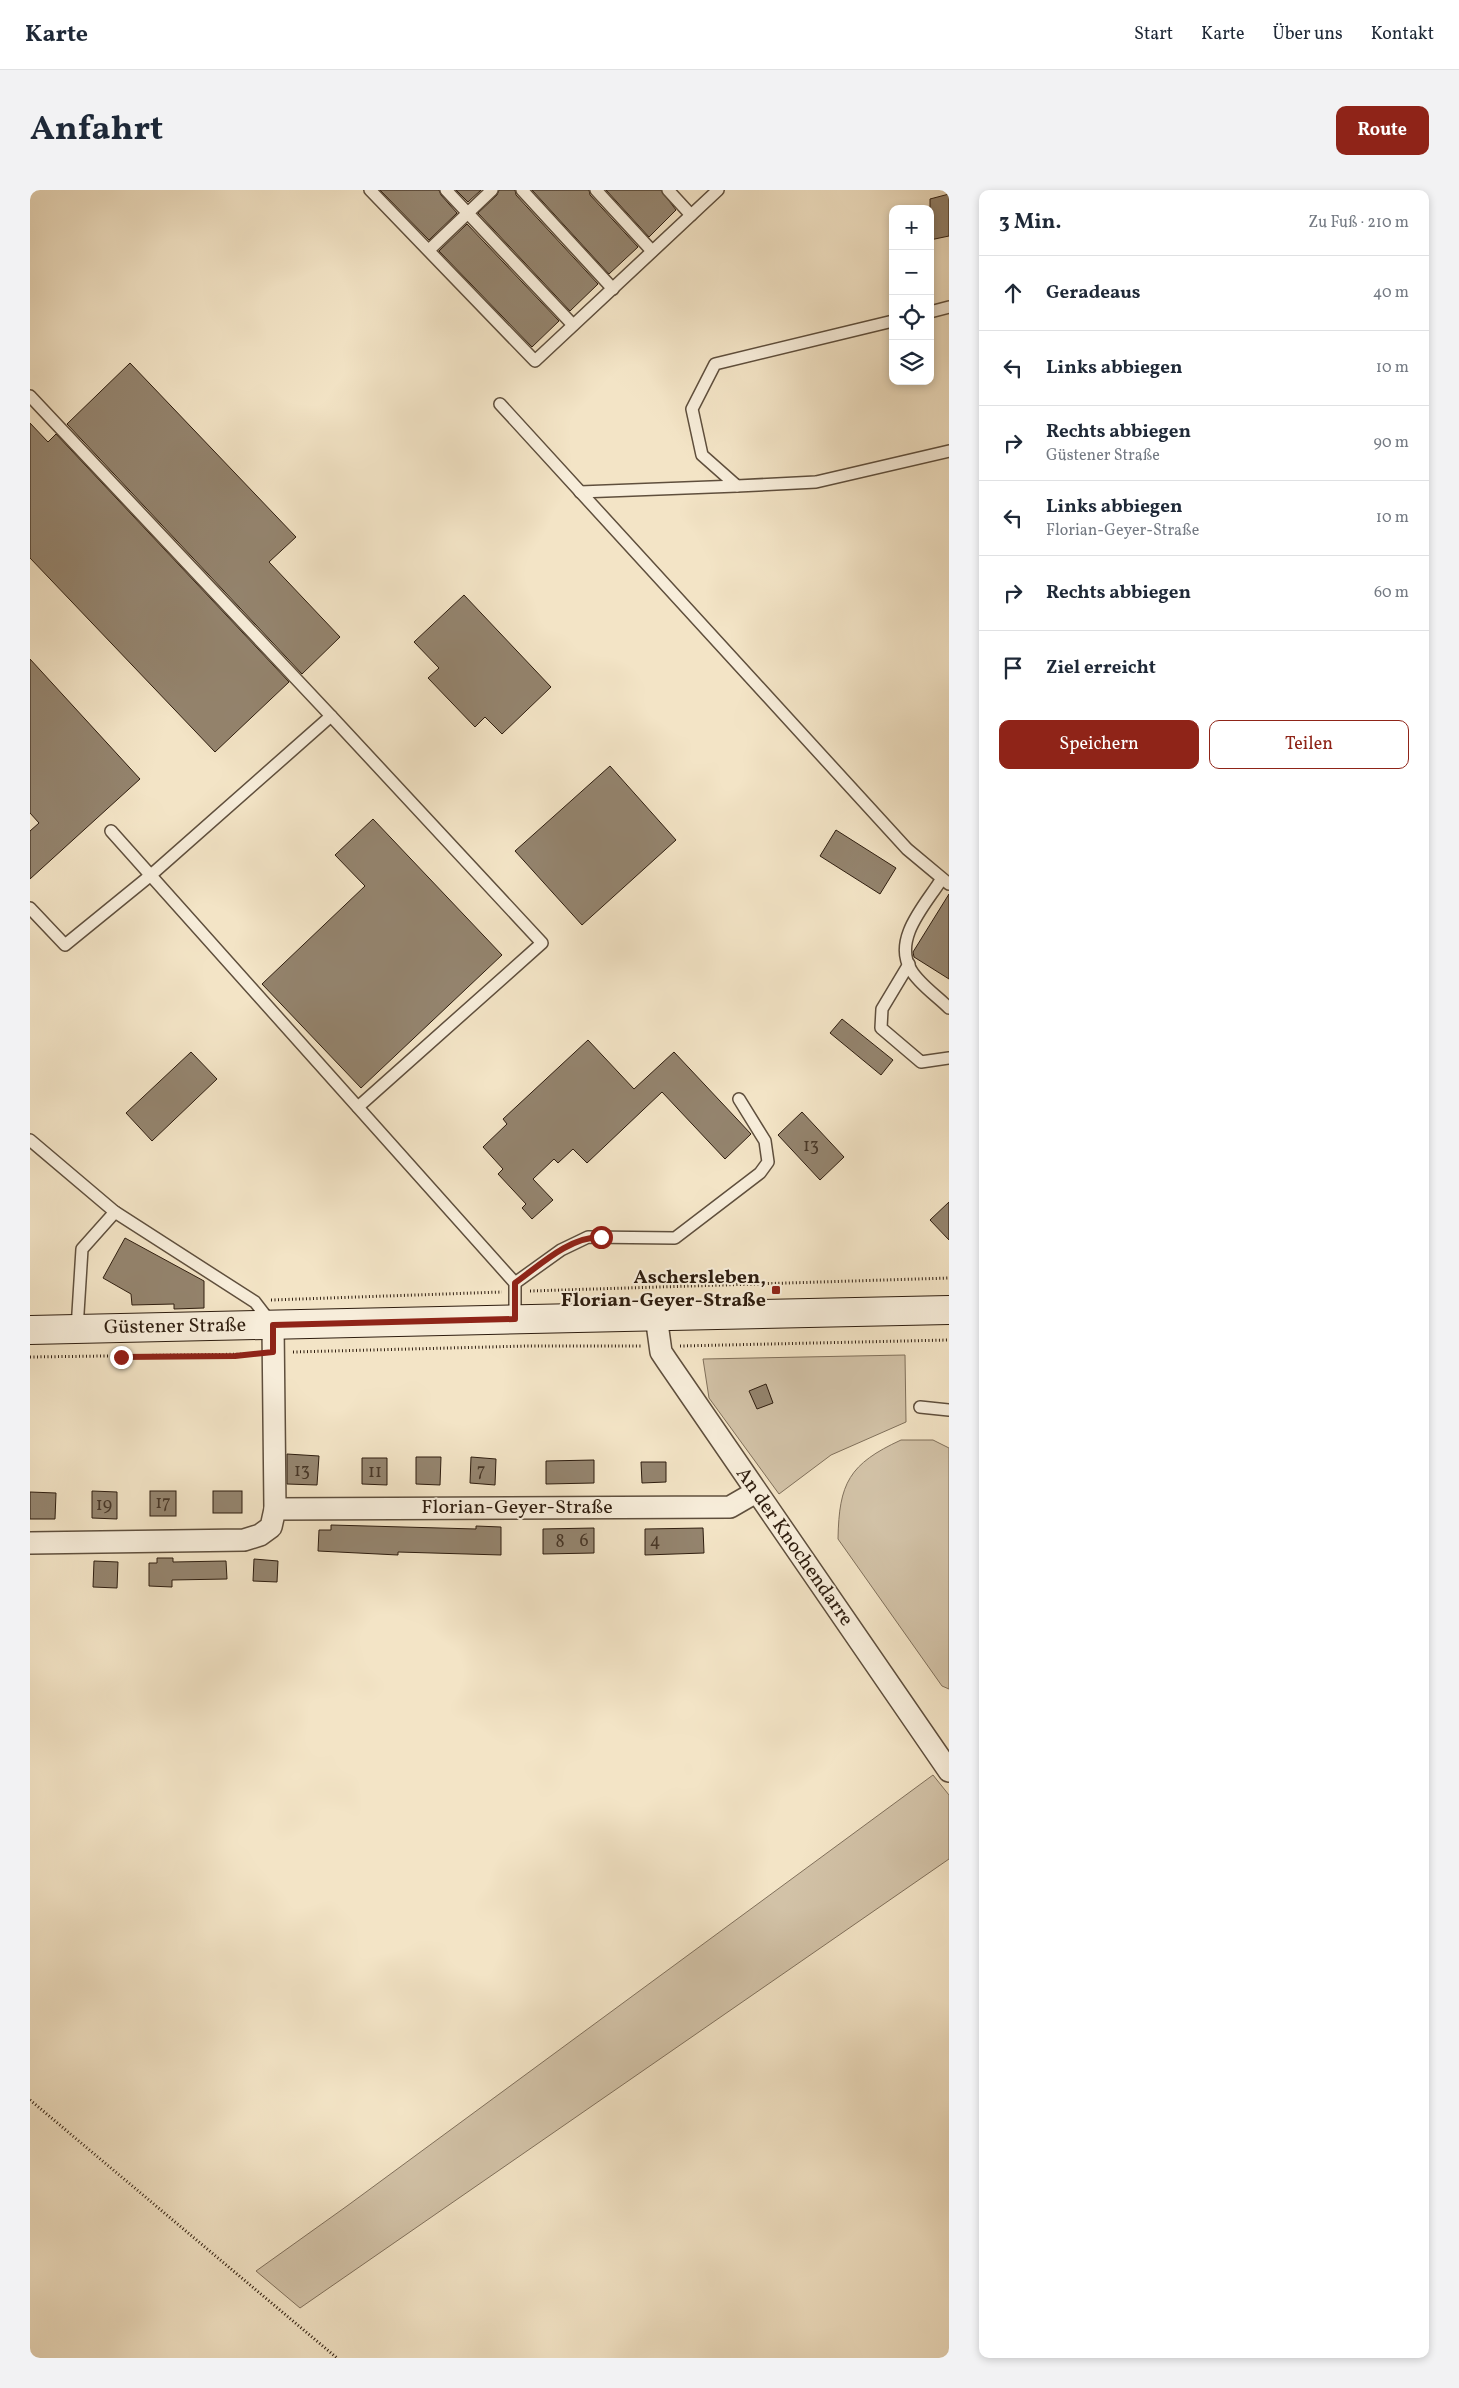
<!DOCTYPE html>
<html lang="de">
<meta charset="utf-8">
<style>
body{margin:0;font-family:Vollkorn,serif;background:#f2f2f3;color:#1f2937}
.controls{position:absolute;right:15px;top:15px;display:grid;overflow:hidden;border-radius:10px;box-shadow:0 2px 8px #0003}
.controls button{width:45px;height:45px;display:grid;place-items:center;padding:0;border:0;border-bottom:1px solid #e0e1e3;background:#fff;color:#1f2937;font:25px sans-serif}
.stop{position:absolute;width:15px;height:15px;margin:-11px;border:4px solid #8f2418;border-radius:50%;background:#fff}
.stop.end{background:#8f2418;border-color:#fff;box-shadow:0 1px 5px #0008}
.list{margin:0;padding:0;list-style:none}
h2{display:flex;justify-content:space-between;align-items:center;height:65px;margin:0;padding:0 20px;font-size:21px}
h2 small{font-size:16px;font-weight:400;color:#747a83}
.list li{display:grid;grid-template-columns:32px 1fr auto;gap:15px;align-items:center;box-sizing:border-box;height:75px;padding:0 20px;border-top:1px solid #e0e1e3}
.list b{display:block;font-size:19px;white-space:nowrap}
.list p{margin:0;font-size:16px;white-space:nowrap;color:#747a83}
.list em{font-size:16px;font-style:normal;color:#747a83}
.actions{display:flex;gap:10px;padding:15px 20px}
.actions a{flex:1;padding:11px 0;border:1px solid #8f2418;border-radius:10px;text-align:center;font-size:18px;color:#8f2418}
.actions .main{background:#8f2418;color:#fff}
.icon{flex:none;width:28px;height:28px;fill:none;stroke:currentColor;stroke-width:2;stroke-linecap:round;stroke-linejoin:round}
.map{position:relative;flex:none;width:919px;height:2168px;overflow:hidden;border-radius:10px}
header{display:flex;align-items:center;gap:30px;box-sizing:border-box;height:70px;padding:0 25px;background:#fff;border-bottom:1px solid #e0e1e3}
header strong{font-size:24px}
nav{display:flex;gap:28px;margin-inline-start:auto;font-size:18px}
.intro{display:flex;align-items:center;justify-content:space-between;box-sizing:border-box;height:120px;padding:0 30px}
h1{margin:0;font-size:35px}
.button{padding:12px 22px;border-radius:10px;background:#8f2418;color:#fff;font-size:18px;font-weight:700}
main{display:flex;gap:30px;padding:0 30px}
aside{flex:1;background:#fff;border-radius:10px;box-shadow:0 2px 8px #0003}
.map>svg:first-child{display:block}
.green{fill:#d2c2a7;stroke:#80705b}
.building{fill:#94846e;stroke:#2e1d0f}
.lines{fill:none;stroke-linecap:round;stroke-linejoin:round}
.lane-casing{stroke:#5f4f3d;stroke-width:14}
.street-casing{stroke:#5f4f3d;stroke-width:24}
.secondary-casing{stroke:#2e1d0f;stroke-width:30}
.path{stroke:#2e1d0f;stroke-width:3;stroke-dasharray:1 2.5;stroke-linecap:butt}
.lane{stroke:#f7edda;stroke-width:11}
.street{stroke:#f7edda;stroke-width:21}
.secondary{stroke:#f7edda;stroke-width:28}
.route{stroke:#8f2418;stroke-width:6}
.poi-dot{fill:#8f2418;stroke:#f7edda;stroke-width:2}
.labels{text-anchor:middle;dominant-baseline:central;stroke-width:4;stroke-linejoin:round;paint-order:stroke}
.number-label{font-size:18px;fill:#483727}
.poi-label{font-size:20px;font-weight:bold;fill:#2e1d0f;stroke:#f7edda;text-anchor:end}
.street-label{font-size:20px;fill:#2e1d0f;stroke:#f7edda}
</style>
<header>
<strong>Karte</strong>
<nav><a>Start</a><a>Karte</a><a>Über uns</a><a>Kontakt</a></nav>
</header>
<div class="intro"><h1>Anfahrt</h1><a class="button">Route</a></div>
<main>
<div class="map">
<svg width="919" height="2168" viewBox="0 0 919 2168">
<rect width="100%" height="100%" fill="#f3e4c6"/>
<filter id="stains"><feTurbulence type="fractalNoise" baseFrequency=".004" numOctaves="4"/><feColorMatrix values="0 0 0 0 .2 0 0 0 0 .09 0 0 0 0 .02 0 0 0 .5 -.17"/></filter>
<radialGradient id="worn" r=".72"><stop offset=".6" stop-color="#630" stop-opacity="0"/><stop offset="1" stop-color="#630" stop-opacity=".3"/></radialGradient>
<g class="green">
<path d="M875 1165 876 1232 801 1265 749 1304 679 1208 673 1169Z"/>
<path d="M871 1250H903L919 1258V1499L912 1496 808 1349C809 1293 819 1274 871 1250Z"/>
<path d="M903 1585 919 1605V1669L270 2118 226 2081 317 2016Z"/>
</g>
<g class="building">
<path d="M350 0H409L411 5 427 23 399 50Z"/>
<path d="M426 0H451L438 12Z"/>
<path d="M469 0H485L486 5 568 94 540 121 448 23 467 5Z"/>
<path d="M502 0H559L560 5 608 57 579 84Z"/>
<path d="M576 0H631L646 20 619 47Z"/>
<path d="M919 4V46L900 50V9Z"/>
<path d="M437 34 529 131 502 157 409 61Z"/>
<path d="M100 173 266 347 239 372 310 447 272 484 37 234Z"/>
<path d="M0 233 18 252 26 244 259 492 185 562 0 368Z"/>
<path d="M434 405 521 497 472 544 455 527 445 537 398 488 409 478 384 452Z"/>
<path d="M0 469 110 589 0 689V641L9 633 0 623Z"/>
<path d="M580 576 646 650 552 735 485 661Z"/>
<path d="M343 629 472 765 331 898 232 794 335 696 305 665Z"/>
<path d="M806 640 866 678 850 704 790 666Z"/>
<path d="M919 704V789L884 767 883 762Z"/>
<path d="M812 829 863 870 851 885 800 843Z"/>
<path d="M558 850 604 899 644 862 721 944 695 969 632 902 557 973 543 959 528 973 524 969 503 989 523 1010 502 1029 492 1018 496 1014 468 984 473 979 453 957 477 934 473 929Z"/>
<path d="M161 862 187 889 122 951 96 923Z"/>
<path d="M772 922 814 967 790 990 748 945Z"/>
<path d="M919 1012V1050L900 1030Z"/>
<path d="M95 1048 174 1091V1118L144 1119V1114L102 1115 101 1104 73 1088Z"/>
<path d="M736 1194 743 1213 727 1219 719 1201Z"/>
<path d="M257 1264 289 1266 287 1295 257 1294Z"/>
<path d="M386 1267H411L410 1295 386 1294Z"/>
<path d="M441 1267 466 1269 465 1295 440 1293Z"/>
<path d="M332 1268H357V1295L332 1294Z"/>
<path d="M564 1270V1293L516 1294V1271Z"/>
<path d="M611 1272H636V1292L612 1293Z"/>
<path d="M62 1301 87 1302V1329L62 1328Z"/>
<rect x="120" y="1301" width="26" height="25"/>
<rect x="183" y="1301" width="29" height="22"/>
<path d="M0 1302 26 1303 25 1329H0Z"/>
<path d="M301 1335 446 1339V1336L471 1337V1365L368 1362V1365L288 1361 289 1340H301Z"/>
<path d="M564 1338V1363L513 1364V1339Z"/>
<path d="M673 1338 674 1363 615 1365V1339Z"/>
<path d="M127 1368H143V1372L196 1371 197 1389 142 1390V1397L119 1396V1373H127Z"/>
<path d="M224 1369 248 1371 247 1392 223 1391Z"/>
<path d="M64 1371 88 1372 87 1398 63 1397Z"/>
</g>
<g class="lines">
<g class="lane-casing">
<g id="lane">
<path d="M340 0 505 171 688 0"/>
<path d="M416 0 543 135"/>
<path d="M492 0 583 99"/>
<path d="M566 0 622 61"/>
<path d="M638 0 661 25"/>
<path d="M399 60 462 0"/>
<path d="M900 122 919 117"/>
<path d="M863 131 685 174 662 219 672 265 707 296 786 292 919 261"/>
<path d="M0 206 301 526"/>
<path d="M470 214 877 659 919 694"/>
<path d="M550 302 707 296"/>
<path d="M81 641 485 1093V1129"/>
<path d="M911 690C896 714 862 749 881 780 889 794 907 806 919 818"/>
<path d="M0 718 35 755 121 685 301 526 512 753 328 917"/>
<path d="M879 774 852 819 851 838 891 872 919 868"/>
<path d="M0 950 85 1022 225 1112 242 1134"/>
<path d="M485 1093 531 1060 558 1047 645 1048 730 983 738 972 735 951 709 909"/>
<path d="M47 1139 52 1059 85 1022"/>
<path d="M890 1217 919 1220"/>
</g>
</g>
<g class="street-casing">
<g id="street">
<path d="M626 1126 631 1162 637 1171 919 1581"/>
<path d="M243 1135 245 1319"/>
<path d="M0 1353 214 1350 230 1345 241 1337 245 1319 700 1317 726 1302"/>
</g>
</g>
<g class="secondary-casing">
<path id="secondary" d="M0 1140 919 1120"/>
</g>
<g class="path">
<path d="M500 1101 919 1088"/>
<path d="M241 1110 472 1102"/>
<path d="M650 1156 919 1150"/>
<path d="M263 1162 497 1156H612"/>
<path d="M0 1167 224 1164"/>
<path d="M0 1910 307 2168"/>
</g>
<use href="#lane" class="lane"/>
<use href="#street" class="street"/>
<use href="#secondary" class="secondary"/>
</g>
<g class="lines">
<path class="route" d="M91 1167 205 1166 243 1162V1135L485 1129V1093C510 1075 539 1047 571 1047"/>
</g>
<rect class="poi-dot" x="741" y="1095" width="10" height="10" rx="2.5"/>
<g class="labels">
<g class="number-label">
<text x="781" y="956">13</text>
<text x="272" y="1281">13</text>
<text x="451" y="1281">7</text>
<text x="345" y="1282">11</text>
<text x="133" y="1313">17</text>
<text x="74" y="1315">19</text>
<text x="554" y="1351">6</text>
<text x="625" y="1351">4</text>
<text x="530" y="1352">8</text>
</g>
<g class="poi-label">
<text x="736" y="1088">Aschersleben,<tspan x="736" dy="23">Florian-Geyer-Straße</tspan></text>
</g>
<g class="street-label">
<text transform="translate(145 1137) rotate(-1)">Güstener Straße</text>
<text x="487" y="1318">Florian-Geyer-Straße</text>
<text transform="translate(764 1357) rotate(55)">An der Knochendarre</text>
</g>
</g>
<rect width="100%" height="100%" filter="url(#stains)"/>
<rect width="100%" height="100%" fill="url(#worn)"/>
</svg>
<div class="controls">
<button>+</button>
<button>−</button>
<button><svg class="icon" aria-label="locate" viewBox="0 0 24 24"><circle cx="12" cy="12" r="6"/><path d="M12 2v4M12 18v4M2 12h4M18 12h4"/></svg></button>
<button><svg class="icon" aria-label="layers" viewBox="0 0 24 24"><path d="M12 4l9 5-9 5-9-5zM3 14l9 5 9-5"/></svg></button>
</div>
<div class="stop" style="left:571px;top:1047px"></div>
<div class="stop end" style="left:91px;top:1167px"></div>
</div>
<aside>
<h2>3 Min.<small>Zu Fuß · 210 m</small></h2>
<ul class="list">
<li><svg class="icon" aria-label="ahead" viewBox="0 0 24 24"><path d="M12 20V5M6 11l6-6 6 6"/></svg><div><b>Geradeaus</b></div><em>40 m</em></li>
<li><svg class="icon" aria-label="left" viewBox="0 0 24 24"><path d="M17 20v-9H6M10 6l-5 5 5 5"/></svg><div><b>Links abbiegen</b></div><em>10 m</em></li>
<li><svg class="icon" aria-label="right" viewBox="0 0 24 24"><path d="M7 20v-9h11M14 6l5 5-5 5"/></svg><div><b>Rechts abbiegen</b><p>Güstener Straße</p></div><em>90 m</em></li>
<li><svg class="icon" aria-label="left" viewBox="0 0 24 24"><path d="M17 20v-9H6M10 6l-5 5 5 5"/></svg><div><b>Links abbiegen</b><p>Florian-Geyer-Straße</p></div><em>10 m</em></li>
<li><svg class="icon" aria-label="right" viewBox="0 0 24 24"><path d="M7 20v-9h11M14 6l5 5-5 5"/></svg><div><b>Rechts abbiegen</b></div><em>60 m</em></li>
<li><svg class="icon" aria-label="arrive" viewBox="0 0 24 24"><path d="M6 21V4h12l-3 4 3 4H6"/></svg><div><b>Ziel erreicht</b></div></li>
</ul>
<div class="actions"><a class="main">Speichern</a><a>Teilen</a></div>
</aside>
</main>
